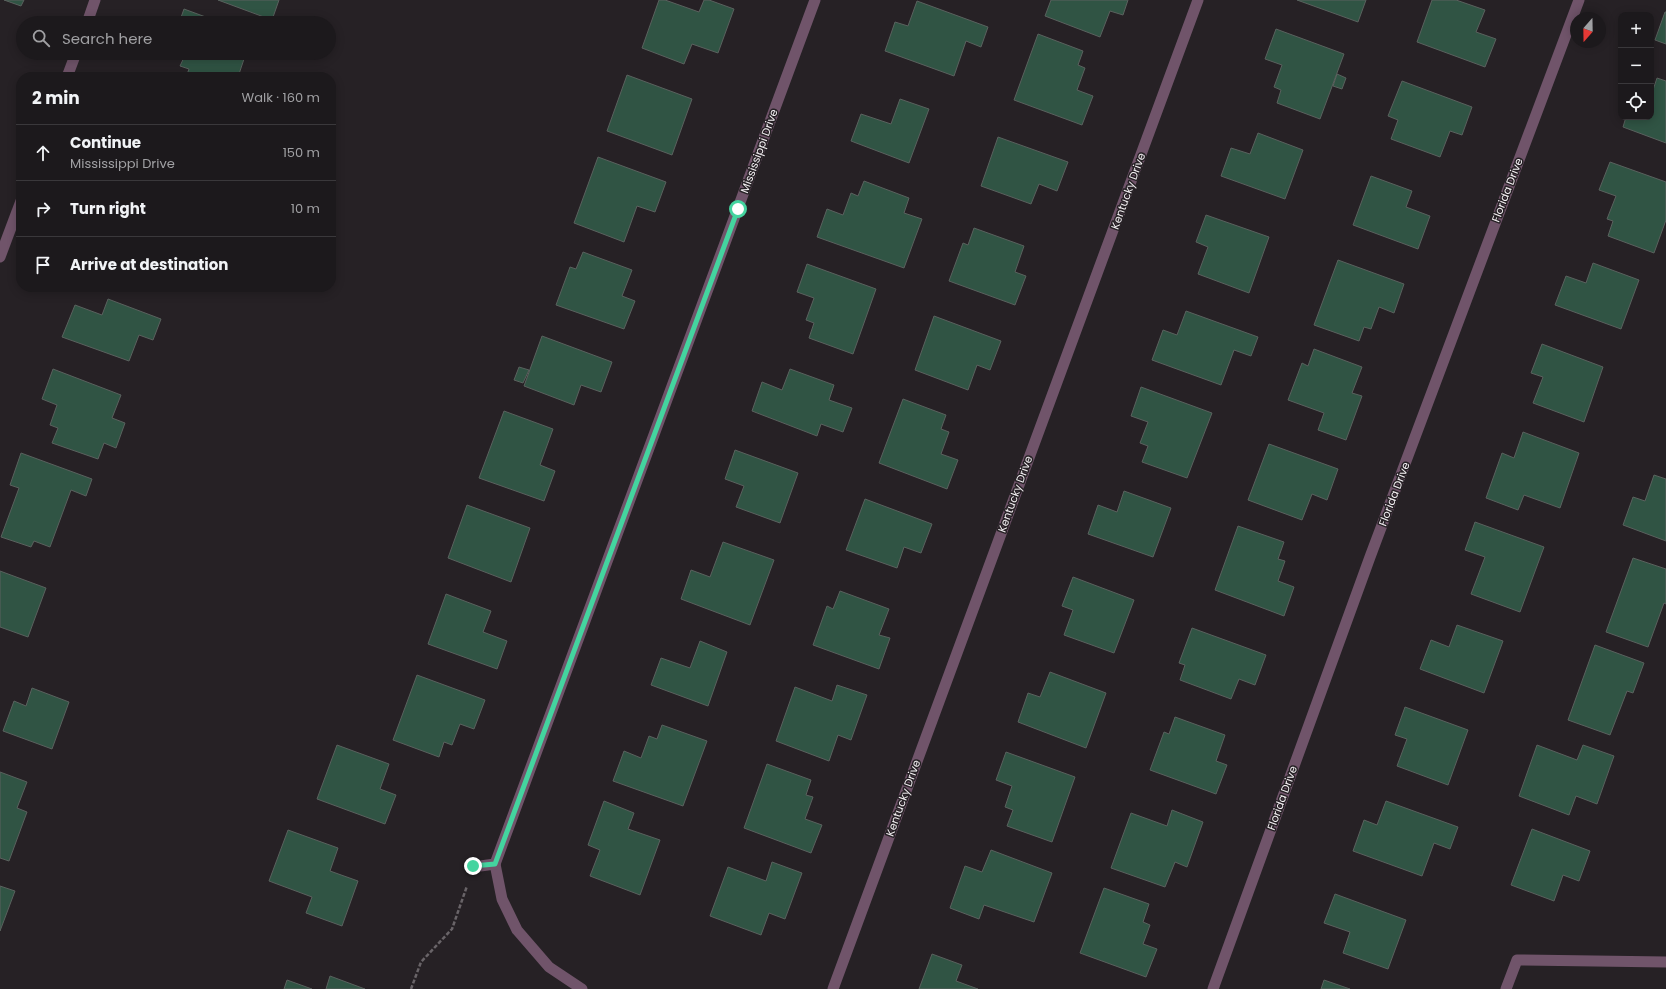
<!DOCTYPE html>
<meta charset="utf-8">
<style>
body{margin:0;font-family:Poppins,sans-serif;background:#292629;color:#f1f3f6}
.controls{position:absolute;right:12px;top:12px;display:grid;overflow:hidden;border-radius:8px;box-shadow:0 2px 10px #0003}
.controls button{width:36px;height:36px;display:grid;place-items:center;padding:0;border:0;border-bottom:1px solid #3a383b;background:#1c191c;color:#f1f3f6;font:20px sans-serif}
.compass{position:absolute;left:1570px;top:12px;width:36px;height:36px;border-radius:50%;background:#1c191c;box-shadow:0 2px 10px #0003;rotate:200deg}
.stop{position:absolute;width:12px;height:12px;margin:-9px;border:3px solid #44d49f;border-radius:50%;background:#fff}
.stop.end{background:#44d49f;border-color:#fff;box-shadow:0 1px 4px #0008}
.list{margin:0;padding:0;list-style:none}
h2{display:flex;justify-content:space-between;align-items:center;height:52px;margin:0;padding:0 16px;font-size:17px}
h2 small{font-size:13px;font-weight:400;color:#a0a0a3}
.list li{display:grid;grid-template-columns:26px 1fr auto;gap:12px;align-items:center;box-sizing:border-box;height:56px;padding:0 16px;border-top:1px solid #3a383b}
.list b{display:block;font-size:15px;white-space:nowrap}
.list p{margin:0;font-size:13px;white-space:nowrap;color:#a0a0a3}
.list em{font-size:13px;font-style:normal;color:#a0a0a3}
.icon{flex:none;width:22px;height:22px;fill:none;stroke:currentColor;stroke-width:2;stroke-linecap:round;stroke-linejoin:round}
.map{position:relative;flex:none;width:1666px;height:989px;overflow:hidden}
.search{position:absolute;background:#1c191c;box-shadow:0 2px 10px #0003;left:16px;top:16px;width:320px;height:44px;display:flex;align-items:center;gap:10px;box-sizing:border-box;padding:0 14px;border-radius:22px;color:#a0a0a3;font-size:15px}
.panel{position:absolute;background:#1c191c;box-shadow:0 2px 10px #0003;left:16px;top:72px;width:320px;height:220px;border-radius:16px}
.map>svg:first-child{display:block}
.building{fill:#305444;stroke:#5a615e}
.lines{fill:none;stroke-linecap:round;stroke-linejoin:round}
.path{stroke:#696468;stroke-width:2.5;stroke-dasharray:4 2;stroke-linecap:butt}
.service{stroke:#70546a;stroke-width:11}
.minor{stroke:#70546a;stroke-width:11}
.route{stroke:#44d49f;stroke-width:5}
.labels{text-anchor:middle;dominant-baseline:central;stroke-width:3;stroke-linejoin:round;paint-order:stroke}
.street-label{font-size:11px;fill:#f4f0f3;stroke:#262125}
</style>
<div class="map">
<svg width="1666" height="989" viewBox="0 0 1666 989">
<rect width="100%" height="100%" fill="#262125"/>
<g class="building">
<path d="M4 0H24L21 6Z"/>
<path d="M218 0H279L272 20Z"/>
<path d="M659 0H665L699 12 704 0H709L734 9 718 53 692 44 684 64 642 48Z"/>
<path d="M1051 0H1128L1123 15 1110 11 1100 37 1045 16Z"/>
<path d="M1297 0H1366L1358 22Z"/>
<path d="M1432 0H1456L1485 10 1476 32 1496 39 1485 67 1417 42Z"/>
<path d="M917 1 988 27 981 47 966 41 954 76 885 51 895 22 908 26Z"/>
<path d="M184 9 222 23H179Z"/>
<path d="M1665 12H1666V44L1655 40Z"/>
<path d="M1276 29 1344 54 1320 119 1277 103 1281 90 1274 87 1282 65 1265 59Z"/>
<path d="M1038 34 1083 51 1078 65 1085 68 1077 90 1093 96 1082 125 1014 100Z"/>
<path d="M186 53H246L238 77H186L189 69 180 66Z"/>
<path d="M1337 74 1346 78 1342 89 1333 86Z"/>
<path d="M627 75 692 99 672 155 607 131Z"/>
<path d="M1657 78 1666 81V143L1623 127 1626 117H1651V96Z"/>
<path d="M1402 81 1472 107 1462 135 1450 131 1440 157 1391 139 1398 120 1388 116Z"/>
<path d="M900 99 929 109 909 163 851 141 861 114 891 124Z"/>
<path d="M1258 133 1303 150 1285 199 1221 176 1231 148 1250 154Z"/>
<path d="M998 137 1068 162 1057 191 1039 184 1031 204 981 186Z"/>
<path d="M598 157 666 182 655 212 637 206 624 242 574 223Z"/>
<path d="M1610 162 1666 182V220L1654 253 1608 236 1613 221 1607 219 1616 196 1599 190Z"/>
<path d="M1371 176 1412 191 1406 207 1430 216 1418 249 1353 225Z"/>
<path d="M864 181 909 198 904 213 922 219 904 268 817 237 827 209 843 215 851 193 858 196Z"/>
<path d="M1206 215 1269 237 1249 293 1198 274 1208 247 1196 242Z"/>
<path d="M974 228 1024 246 1015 272 1026 276 1015 305 949 281 963 243 968 245Z"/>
<path d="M583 252 632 270 622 296 635 301 624 329 556 305 570 267 576 269Z"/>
<path d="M1338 260 1404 284 1394 313 1379 307 1371 329 1364 327 1359 341 1314 325Z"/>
<path d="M1593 263 1639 280 1621 329 1555 305 1566 276 1586 283Z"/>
<path d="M807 264 876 289 853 354 809 338 814 323 806 320 814 298 797 292Z"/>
<path d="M108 299 161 319 153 340 139 335 129 361 62 337 75 305 102 315Z"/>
<path d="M1186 311 1258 337 1251 356 1234 350 1221 385 1152 360 1163 330 1177 335Z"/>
<path d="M934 316 1001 341 990 370 977 365 968 390 915 370Z"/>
<path d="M542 336 612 362 601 392 581 385 574 405 524 386Z"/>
<path d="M1542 344 1603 367 1584 422 1533 403 1543 377 1531 373Z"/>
<path d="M1314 349 1362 367 1352 393 1362 396 1346 440 1318 430 1324 413 1288 400 1302 363 1308 366Z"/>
<path d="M519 367 529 370 523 383 514 380Z"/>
<path d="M53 369 121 395 112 418 125 423 116 448 104 443 98 459 52 443 58 428 50 425 57 405 42 399Z"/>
<path d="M790 369 834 385 829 400 852 408 843 432 821 424 817 436 752 411 762 382 782 390Z"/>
<path d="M1141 387 1212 413 1187 478 1142 462 1148 446 1140 443 1148 422 1131 416Z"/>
<path d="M903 399 946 415 941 429 949 432 941 454 958 460 947 489 879 463Z"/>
<path d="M504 411 553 429 540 465 555 471 544 501 479 478Z"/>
<path d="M1523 432 1579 453 1560 508 1524 495 1518 510 1486 498 1502 453 1514 458Z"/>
<path d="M1269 444 1338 469 1327 500 1312 494 1302 520 1248 500Z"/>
<path d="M735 450 798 473 780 523 736 507 744 486 725 479Z"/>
<path d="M21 453 92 479 86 496 71 490 50 547 34 541 31 547 1 537 19 488 10 485Z"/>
<path d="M1654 475 1666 479V541L1623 525 1633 497 1645 501Z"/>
<path d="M1124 491 1171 508 1153 557 1088 534 1098 505 1117 512Z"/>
<path d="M865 499 932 524 921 553 904 547 897 568 846 550Z"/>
<path d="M467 505 530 528 511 582 448 558Z"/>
<path d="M1475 522 1544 547 1520 612 1471 594 1485 557 1465 550Z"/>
<path d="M1238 526 1284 542 1278 559 1285 561 1278 581 1294 587 1284 616 1215 590Z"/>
<path d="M723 542 774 560 750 625 681 599 691 570 710 577Z"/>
<path d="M1633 558 1666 569V604L1664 603 1648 647 1606 632Z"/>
<path d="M0 571 46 588 28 637 0 627Z"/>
<path d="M1073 577 1134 600 1114 653 1064 635 1073 610 1062 606Z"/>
<path d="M840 591 889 609 879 635 890 638 879 669 813 645 827 606 833 609Z"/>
<path d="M446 594 491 611 483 632 507 641 497 669 428 644Z"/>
<path d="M1457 625 1503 641 1484 693 1420 669 1431 640 1449 647Z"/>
<path d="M1192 628 1266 655 1255 685 1239 679 1231 699 1180 680 1185 665 1179 663Z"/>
<path d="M700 641 727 652 708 706 651 685 661 658 690 668Z"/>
<path d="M1595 645 1644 663 1633 693 1627 691 1610 735 1568 720Z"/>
<path d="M1050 672 1106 693 1086 748 1018 722 1028 693 1040 697Z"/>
<path d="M417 675 485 700 474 729 460 724 452 745 444 742 439 757 393 740Z"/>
<path d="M837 685 867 695 851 740 838 735 829 761 776 741 795 687 832 701Z"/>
<path d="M32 688 69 702 52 749 3 731 14 701 26 706Z"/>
<path d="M1405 707 1468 730 1448 785 1397 766 1407 739 1395 735Z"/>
<path d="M1175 717 1225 735 1216 761 1227 765 1216 794 1150 770 1164 732 1169 734Z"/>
<path d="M662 725 707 741 683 806 613 781 624 751 641 758 649 736 657 739Z"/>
<path d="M337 745 389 764 380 789 396 795 385 824 317 799Z"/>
<path d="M1537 745 1577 760 1583 745 1614 756 1597 804 1576 796 1569 815 1519 796Z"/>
<path d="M1006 752 1075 777 1052 842 1007 826 1013 810 1005 807 1012 786 996 780Z"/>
<path d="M767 764 811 780 806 795 813 797 805 819 822 825 811 853 744 828Z"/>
<path d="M0 772 27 782 17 808 27 812 9 861 0 858Z"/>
<path d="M604 801 634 813 628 829 660 840 640 895 590 876 600 850 588 845Z"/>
<path d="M1386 801 1458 827 1450 849 1434 843 1422 876 1353 851 1364 820 1377 825Z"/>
<path d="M1172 810 1203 822 1187 867 1175 862 1165 887 1111 868 1131 813 1167 826Z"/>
<path d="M1532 829 1590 851 1579 881 1563 875 1554 901 1511 885Z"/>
<path d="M288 830 338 848 330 871 358 881 342 926 306 913 312 897 269 881Z"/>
<path d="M991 850 1052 873 1034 922 984 905 979 919 950 908 965 866 982 872Z"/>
<path d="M772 862 802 873 785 919 769 913 761 935 710 916 728 867 766 881Z"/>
<path d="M0 886 15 891 0 931Z"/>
<path d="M1104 888 1149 904 1143 922 1150 925 1143 944 1157 949 1146 977 1080 953Z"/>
<path d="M1335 894 1406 920 1388 969 1343 953 1350 932 1324 923Z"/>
<path d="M932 954 962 965 956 981 978 989H919Z"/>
<path d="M330 976 365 989H326Z"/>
<path d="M287 980 312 989H284Z"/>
<path d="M1324 980 1350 989H1321Z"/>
</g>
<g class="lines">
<path class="path" d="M411 989 421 962 452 929 467 886"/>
<path class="service" d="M1506 989 1517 960 1666 962"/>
<g class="minor">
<path d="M87 23 95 0"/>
<path d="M67 77 76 53"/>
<path d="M0 257 21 201"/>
<path d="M495 864 815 0"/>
<path d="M495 864 502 899 517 930 549 967 582 989"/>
<path d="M473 867 495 864"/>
<path d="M833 989 1198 0"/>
<path d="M1213 989 1370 557 1579 0"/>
</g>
</g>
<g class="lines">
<path class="route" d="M473 866 495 864 738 209"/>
</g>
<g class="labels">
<g class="street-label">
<text transform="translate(759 151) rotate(-70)">Mississippi Drive</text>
<text transform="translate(1507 190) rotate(-69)">Florida Drive</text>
<text transform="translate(1128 191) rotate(-70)">Kentucky Drive</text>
<text transform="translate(1015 494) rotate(-70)">Kentucky Drive</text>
<text transform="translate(1394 494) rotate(-69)">Florida Drive</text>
<text transform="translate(903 798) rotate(-70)">Kentucky Drive</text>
<text transform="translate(1282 798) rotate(-70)">Florida Drive</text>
</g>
</g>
</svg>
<div class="controls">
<button>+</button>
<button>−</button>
<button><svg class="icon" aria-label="locate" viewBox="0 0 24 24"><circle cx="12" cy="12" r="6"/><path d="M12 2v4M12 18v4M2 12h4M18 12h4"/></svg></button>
</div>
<svg class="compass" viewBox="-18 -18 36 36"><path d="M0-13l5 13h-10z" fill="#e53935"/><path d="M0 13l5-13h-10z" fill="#a0a0a3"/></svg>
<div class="stop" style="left:738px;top:209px"></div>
<div class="stop end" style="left:473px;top:866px"></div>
<div class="search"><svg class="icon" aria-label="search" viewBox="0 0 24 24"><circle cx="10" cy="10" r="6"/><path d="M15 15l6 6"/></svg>Search here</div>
<section class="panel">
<h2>2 min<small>Walk · 160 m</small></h2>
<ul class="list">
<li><svg class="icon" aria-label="ahead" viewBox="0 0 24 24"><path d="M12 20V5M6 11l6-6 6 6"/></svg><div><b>Continue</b><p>Mississippi Drive</p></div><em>150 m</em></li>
<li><svg class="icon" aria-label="right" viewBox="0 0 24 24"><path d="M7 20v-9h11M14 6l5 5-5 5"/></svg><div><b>Turn right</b></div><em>10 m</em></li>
<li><svg class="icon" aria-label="arrive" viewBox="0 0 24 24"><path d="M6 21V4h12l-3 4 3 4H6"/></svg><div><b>Arrive at destination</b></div></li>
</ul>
</section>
</div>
